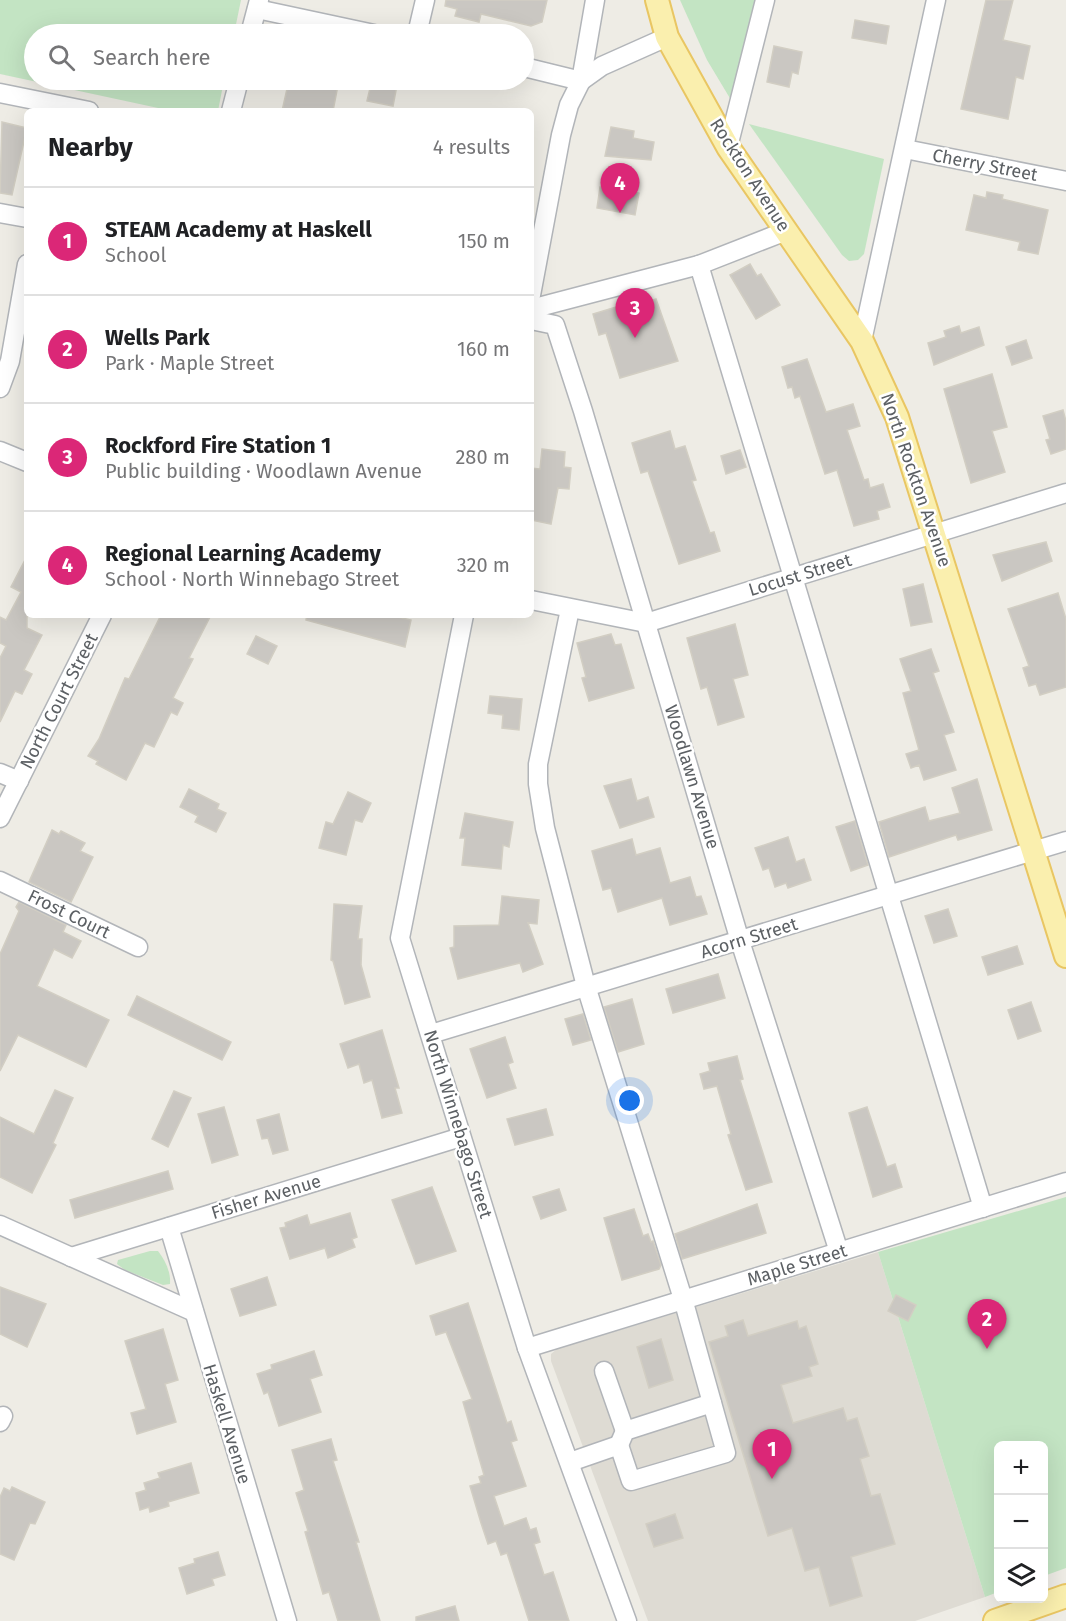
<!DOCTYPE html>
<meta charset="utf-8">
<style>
body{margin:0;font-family:"Fira Sans",sans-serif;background:#f2f2f2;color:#202124}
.controls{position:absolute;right:18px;bottom:18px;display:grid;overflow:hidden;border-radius:9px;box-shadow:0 6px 24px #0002}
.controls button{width:54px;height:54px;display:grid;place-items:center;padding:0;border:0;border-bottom:2px solid #e0e0e0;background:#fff;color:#202124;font:30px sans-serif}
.you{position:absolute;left:630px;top:1101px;width:21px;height:21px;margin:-15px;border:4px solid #fff;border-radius:50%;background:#1a73e8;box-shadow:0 0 0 9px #1a73e833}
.badge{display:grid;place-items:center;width:39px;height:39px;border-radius:50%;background:#db2777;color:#fff;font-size:20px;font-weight:700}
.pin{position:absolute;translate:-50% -50px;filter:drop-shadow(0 2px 3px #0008)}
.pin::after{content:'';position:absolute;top:32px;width:21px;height:18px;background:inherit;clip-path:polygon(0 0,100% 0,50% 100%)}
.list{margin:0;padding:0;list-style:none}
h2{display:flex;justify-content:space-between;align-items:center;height:78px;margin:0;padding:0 24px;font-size:26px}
h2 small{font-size:20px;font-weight:400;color:#757577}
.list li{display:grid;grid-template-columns:39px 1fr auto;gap:18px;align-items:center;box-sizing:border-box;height:108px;padding:0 24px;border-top:2px solid #e0e0e0}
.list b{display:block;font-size:22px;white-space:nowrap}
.list p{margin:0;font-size:20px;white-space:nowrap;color:#757577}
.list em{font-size:20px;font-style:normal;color:#757577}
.icon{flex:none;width:33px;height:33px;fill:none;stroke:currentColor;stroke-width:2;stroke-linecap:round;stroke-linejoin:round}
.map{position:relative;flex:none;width:1066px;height:1621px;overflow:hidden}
.search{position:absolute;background:#fff;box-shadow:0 6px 24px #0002;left:24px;top:24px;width:510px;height:66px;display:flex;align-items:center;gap:15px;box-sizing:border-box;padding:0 21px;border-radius:33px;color:#757577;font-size:22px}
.panel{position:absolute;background:#fff;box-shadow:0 6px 24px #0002;left:24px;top:108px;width:510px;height:510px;border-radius:9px}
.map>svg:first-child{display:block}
.education{fill:#dedbd3}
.green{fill:#c3e4c3}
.building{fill:#cac7c2;stroke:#d2cec3;stroke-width:1.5}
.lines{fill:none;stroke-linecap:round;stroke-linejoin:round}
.minor-casing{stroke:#b2b5b9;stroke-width:21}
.major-casing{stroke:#e9c663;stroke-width:26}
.minor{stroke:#fff;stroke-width:18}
.major{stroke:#faefae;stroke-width:22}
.labels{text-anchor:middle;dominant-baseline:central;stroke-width:5;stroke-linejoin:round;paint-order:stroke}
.street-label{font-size:18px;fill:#5c6064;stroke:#fff}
</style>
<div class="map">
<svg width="1066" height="1621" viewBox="0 0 1066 1621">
<rect width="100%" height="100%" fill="#eeece5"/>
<path class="education" d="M878 1252 985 1597 915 1621H648L551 1361V1354L557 1349Z"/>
<g class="green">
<path d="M0 0H241L234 34H34V80H224L218 111H172L0 74Z"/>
<path d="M680 0H758L734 105 707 60Z"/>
<path d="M749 124 884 159 864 254 858 260 849 261 842 255Z"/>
<path d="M1066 1197V1568L1044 1576V1446H998V1592L985 1597 878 1252Z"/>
<path d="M150 1251H158C165 1260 171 1272 170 1284L163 1285 125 1270 117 1264 118 1260Z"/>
</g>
<g class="building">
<path d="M446 0H547L542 22 531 26 481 14 479 22 455 16 457 9 445 6Z"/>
<path d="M986 0H1013L1003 40 1030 46 1023 79 1016 77 1008 119 961 109Z"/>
<path d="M855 20 889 26 886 44 852 38Z"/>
<path d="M774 46 802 52 798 74 792 72 789 87 767 82Z"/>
<path d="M289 80H339L333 111H282Z"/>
<path d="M372 80H398L393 106 367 101Z"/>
<path d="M2 122 27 128 12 195 0 193Z"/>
<path d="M611 127 634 131 633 138 654 142 651 160 605 156Z"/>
<path d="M600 187 639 193 635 215 597 208Z"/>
<path d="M987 192 1003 195 1002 199 1048 210 1038 254 1018 250 1020 242 966 230 974 195 986 198Z"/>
<path d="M750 264 757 276 761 274 780 305 756 319 730 275Z"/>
<path d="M646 298 647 302 656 299 678 361 620 378 606 333 599 335 593 314Z"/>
<path d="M959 326 961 333 979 327 984 345 934 365 928 343 946 337 944 331Z"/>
<path d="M1026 340 1032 358 1012 365 1006 347Z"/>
<path d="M807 359 826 412 853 404 860 426 847 430 864 480 868 479 870 488 883 484 890 507 877 511 879 519 854 526 837 470 825 474 800 396 795 398 792 387 788 388 782 367Z"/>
<path d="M992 374 1007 427 992 431 1005 472 971 483 944 389Z"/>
<path d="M1063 410 1066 421V449L1051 454 1046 440 1050 439 1043 416Z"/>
<path d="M670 431 675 449 685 446 696 480 692 481 710 533 714 532 720 551 679 564 648 471 641 473 632 443Z"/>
<path d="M542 449 565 452 564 467 571 468 569 489 558 488 551 524 531 520V468L540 469Z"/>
<path d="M740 450 746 467 726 474 721 456Z"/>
<path d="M1046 542 1052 561 1002 581 993 555Z"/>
<path d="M27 556V628L42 635 24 670 32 674 22 694 15 691 0 722V658L6 646 0 643V617L6 620 21 592 11 587Z"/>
<path d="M923 584 932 622 911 626 903 589Z"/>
<path d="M1058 593 1066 619V687L1040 695 1036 684 1029 686 1023 668 1029 666 1008 609Z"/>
<path d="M161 615H211L189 658 193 659 173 698 183 703 177 715 171 712 154 747 145 743 126 780 96 764 98 761 88 756 99 739 125 678 129 679Z"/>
<path d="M307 615H389L411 620 405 647 306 620Z"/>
<path d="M735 624 748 675 733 679 744 717 718 725 707 687 701 689 687 638Z"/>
<path d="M611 634 615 645 621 644 634 688 589 701 582 678 586 677 577 643Z"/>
<path d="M256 636 277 646 268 664 247 654Z"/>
<path d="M931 649 939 671 933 673 954 732 944 735 956 770 924 780 919 765 911 768 906 754 919 750 903 693 911 691 900 659Z"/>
<path d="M490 696 522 699 519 730 502 728 503 715 488 713Z"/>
<path d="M631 779 637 801 648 797 654 817 620 828 604 786Z"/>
<path d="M977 779 992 830 958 840 956 835 889 857 879 822 925 807 929 821 960 813 952 788Z"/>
<path d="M189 789 219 804 217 809 226 813 216 832 195 822 198 816 180 807Z"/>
<path d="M348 792 371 803 362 822 355 820 346 855 319 848 326 822 333 824Z"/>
<path d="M465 813 513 822 509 847 503 845 501 869 462 865 465 838H460Z"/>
<path d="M855 821 868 865 851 871 836 827Z"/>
<path d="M52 830 59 834 61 831 85 843 80 851 93 857 71 902 29 882Z"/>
<path d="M788 837 796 862 804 859 811 880 788 888 786 883 775 887 769 868 763 870 755 848Z"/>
<path d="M632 839 636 855 660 848 670 883 690 877 696 897 701 896 707 914 670 925 662 898 618 912 611 888 603 890 592 851Z"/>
<path d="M502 896 539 900 537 924 528 923 543 964 523 972 520 963 458 979 450 948 454 947V926L499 925Z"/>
<path d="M19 902 66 925 63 932 81 941 72 958 54 949 37 986 109 1020 86 1067 18 1035 0 1071V954L19 911 16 907Z"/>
<path d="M334 904 362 906 358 939H362L361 965 370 997 345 1004 333 961 331 960Z"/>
<path d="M948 909 957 936 934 943 925 916Z"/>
<path d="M1017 946 1023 964 988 975 982 957Z"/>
<path d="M718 974 725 998 673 1013 666 989Z"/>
<path d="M137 996 231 1042 222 1060 128 1015Z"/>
<path d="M632 999 644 1044 618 1052 604 1007Z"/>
<path d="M1031 1002 1041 1031 1018 1039 1008 1010Z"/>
<path d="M583 1014 591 1040 573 1045 565 1019Z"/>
<path d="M382 1030 399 1088H395L402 1113 382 1118 372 1080 364 1083 359 1064 348 1068 340 1044Z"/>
<path d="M505 1037 513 1062 508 1064 516 1088 487 1098 470 1049Z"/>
<path d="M737 1056 743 1079 740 1080 772 1182 746 1190 728 1135 731 1134 717 1086 704 1089 700 1074 710 1071 708 1063Z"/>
<path d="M55 1090 73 1098 53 1143 56 1145 32 1193 0 1177V1117L34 1134Z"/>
<path d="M174 1091 191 1098 168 1147 152 1139Z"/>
<path d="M224 1107 238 1155 212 1163 198 1114Z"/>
<path d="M867 1107 887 1167 895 1164 902 1187 873 1197 849 1113Z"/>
<path d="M546 1109 553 1135 515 1145 507 1119Z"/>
<path d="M279 1114 288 1150 273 1154 268 1138 262 1139 257 1120Z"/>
<path d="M168 1171 173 1189 75 1218 70 1200Z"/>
<path d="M432 1187 456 1251 416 1264 392 1200Z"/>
<path d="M559 1189 566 1210 541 1219 533 1197Z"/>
<path d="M757 1204 766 1233 682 1259 675 1234Z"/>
<path d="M634 1209 643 1236 648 1234 651 1242 653 1241 661 1265 659 1269 622 1280 604 1218Z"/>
<path d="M350 1213 357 1237 352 1239 355 1247 328 1258 325 1248 290 1259 280 1228 286 1227 285 1223 307 1215 310 1225Z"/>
<path d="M267 1277 276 1305 240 1316 231 1289Z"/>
<path d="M0 1287 46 1304 27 1347 0 1334Z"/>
<path d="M896 1295 916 1305 908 1321 888 1311Z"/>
<path d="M468 1303 507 1423 511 1421 517 1440 511 1442 526 1486 494 1496 504 1526 526 1518 530 1530 536 1528 540 1542 534 1544 544 1575 553 1572 569 1621H529L507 1553 501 1555 496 1541 488 1544 481 1523 470 1486 481 1483 479 1477 484 1475 463 1402 472 1399 446 1332 436 1335 430 1316Z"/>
<path d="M743 1320 748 1336 797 1321 799 1329 806 1326 818 1364 809 1367 812 1376 781 1385 793 1423 843 1408 847 1421 857 1418 869 1456 860 1459 871 1496 880 1494 895 1544 851 1557 862 1596 830 1606 819 1567 805 1571 792 1528 768 1536 709 1342 728 1336 725 1326Z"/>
<path d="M163 1329 178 1380 165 1384 176 1422 137 1434 131 1413 146 1409 125 1341Z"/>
<path d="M661 1339 673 1380 649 1388 637 1347Z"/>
<path d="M314 1351 322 1375 310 1379 321 1412 279 1426 268 1392 264 1394 257 1374 272 1369 271 1365Z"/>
<path d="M331 1439 337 1460 333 1461 359 1542H356L380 1621H338L329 1592 323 1594 305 1532 308 1531 296 1493 304 1490 292 1450Z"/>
<path d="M191 1463 199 1493 168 1502 169 1506 150 1512 149 1507 140 1510 136 1493 146 1490 144 1483 160 1478 158 1473Z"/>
<path d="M12 1487 45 1502 35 1524 30 1523 14 1560 0 1554V1497L4 1488 10 1491Z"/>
<path d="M675 1514 683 1538 654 1547 646 1524Z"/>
<path d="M218 1552 225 1575 212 1579 214 1585 187 1594 179 1568 195 1563 194 1559Z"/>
<path d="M455 1606 459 1621H416V1617Z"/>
</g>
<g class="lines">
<g class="minor-casing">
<g id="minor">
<path d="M257 9 374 34"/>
<path d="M250 34 259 0"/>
<path d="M417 34 425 0"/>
<path d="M524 67 581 81 602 66 667 37"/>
<path d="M0 93 89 111"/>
<path d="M231 111 239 80"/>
<path d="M728 147 765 0"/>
<path d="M905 149 1066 181"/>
<path d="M0 213 27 218"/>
<path d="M786 231 699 265 983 1208"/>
<path d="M531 295 561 135 569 105 581 81 595 0"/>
<path d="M531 309 699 265"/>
<path d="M531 320 555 325 583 411 740 941 839 1252"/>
<path d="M862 341 936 0"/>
<path d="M0 388 10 361 27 264"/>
<path d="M0 451 27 462"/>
<path d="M531 600 646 623 1066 493"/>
<path d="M464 615 400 938 527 1348 627 1621"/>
<path d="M0 773 19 781"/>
<path d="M0 818 102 615"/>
<path d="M0 881 138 947"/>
<path d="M431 1034 1066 841"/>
<path d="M0 1225 194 1312"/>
<path d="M169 1227 287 1621"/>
<path d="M71 1257 461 1137"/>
<path d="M527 1348 1066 1182"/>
<path d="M604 1371 625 1431"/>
<path d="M0 1422 3 1416"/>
<path d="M619 1445 625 1431 712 1403"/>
<path d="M570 1462 619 1445 631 1481 726 1453 683 1299 586 986 545 828 538 784V764L570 609"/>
</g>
</g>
<g class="major-casing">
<g id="major">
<path d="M657 0 667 37 728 147 862 341 897 417 1066 956"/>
<path d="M995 1621 1066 1596"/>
</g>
</g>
<use href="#minor" class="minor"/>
<use href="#major" class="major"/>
</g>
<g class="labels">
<g class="street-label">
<text transform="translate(985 165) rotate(11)">Cherry Street</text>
<text transform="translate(750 175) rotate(57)">Rockton Avenue</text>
<text transform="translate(916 480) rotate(71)">North Rockton Avenue</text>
<text transform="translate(800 575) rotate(-17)">Locust Street</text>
<text transform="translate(59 701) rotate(-63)">North Court Street</text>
<text transform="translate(692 777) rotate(73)">Woodlawn Avenue</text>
<text transform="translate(69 914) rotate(26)">Frost Court</text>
<text transform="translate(749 938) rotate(-17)">Acorn Street</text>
<text transform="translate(458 1124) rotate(73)">North Winnebago Street</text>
<text transform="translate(266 1197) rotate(-17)">Fisher Avenue</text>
<text transform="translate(797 1265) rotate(-17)">Maple Street</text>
<text transform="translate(227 1424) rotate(73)">Haskell Avenue</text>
</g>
</g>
</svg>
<div class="controls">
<button>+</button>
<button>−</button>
<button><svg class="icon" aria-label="layers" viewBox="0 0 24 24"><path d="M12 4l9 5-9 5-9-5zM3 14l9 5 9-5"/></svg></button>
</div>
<div class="you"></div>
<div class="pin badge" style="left:772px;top:1479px">1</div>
<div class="pin badge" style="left:987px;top:1349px">2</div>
<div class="pin badge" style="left:635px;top:338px">3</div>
<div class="pin badge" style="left:620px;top:213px">4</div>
<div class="search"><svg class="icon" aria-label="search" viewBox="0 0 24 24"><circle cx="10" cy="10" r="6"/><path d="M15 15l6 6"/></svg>Search here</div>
<section class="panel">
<h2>Nearby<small>4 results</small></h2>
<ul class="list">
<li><span class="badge">1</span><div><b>STEAM Academy at Haskell</b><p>School</p></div><em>150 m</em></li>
<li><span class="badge">2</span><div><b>Wells Park</b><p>Park · Maple Street</p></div><em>160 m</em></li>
<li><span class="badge">3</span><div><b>Rockford Fire Station 1</b><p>Public building · Woodlawn Avenue</p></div><em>280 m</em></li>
<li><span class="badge">4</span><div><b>Regional Learning Academy</b><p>School · North Winnebago Street</p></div><em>320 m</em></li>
</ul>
</section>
</div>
